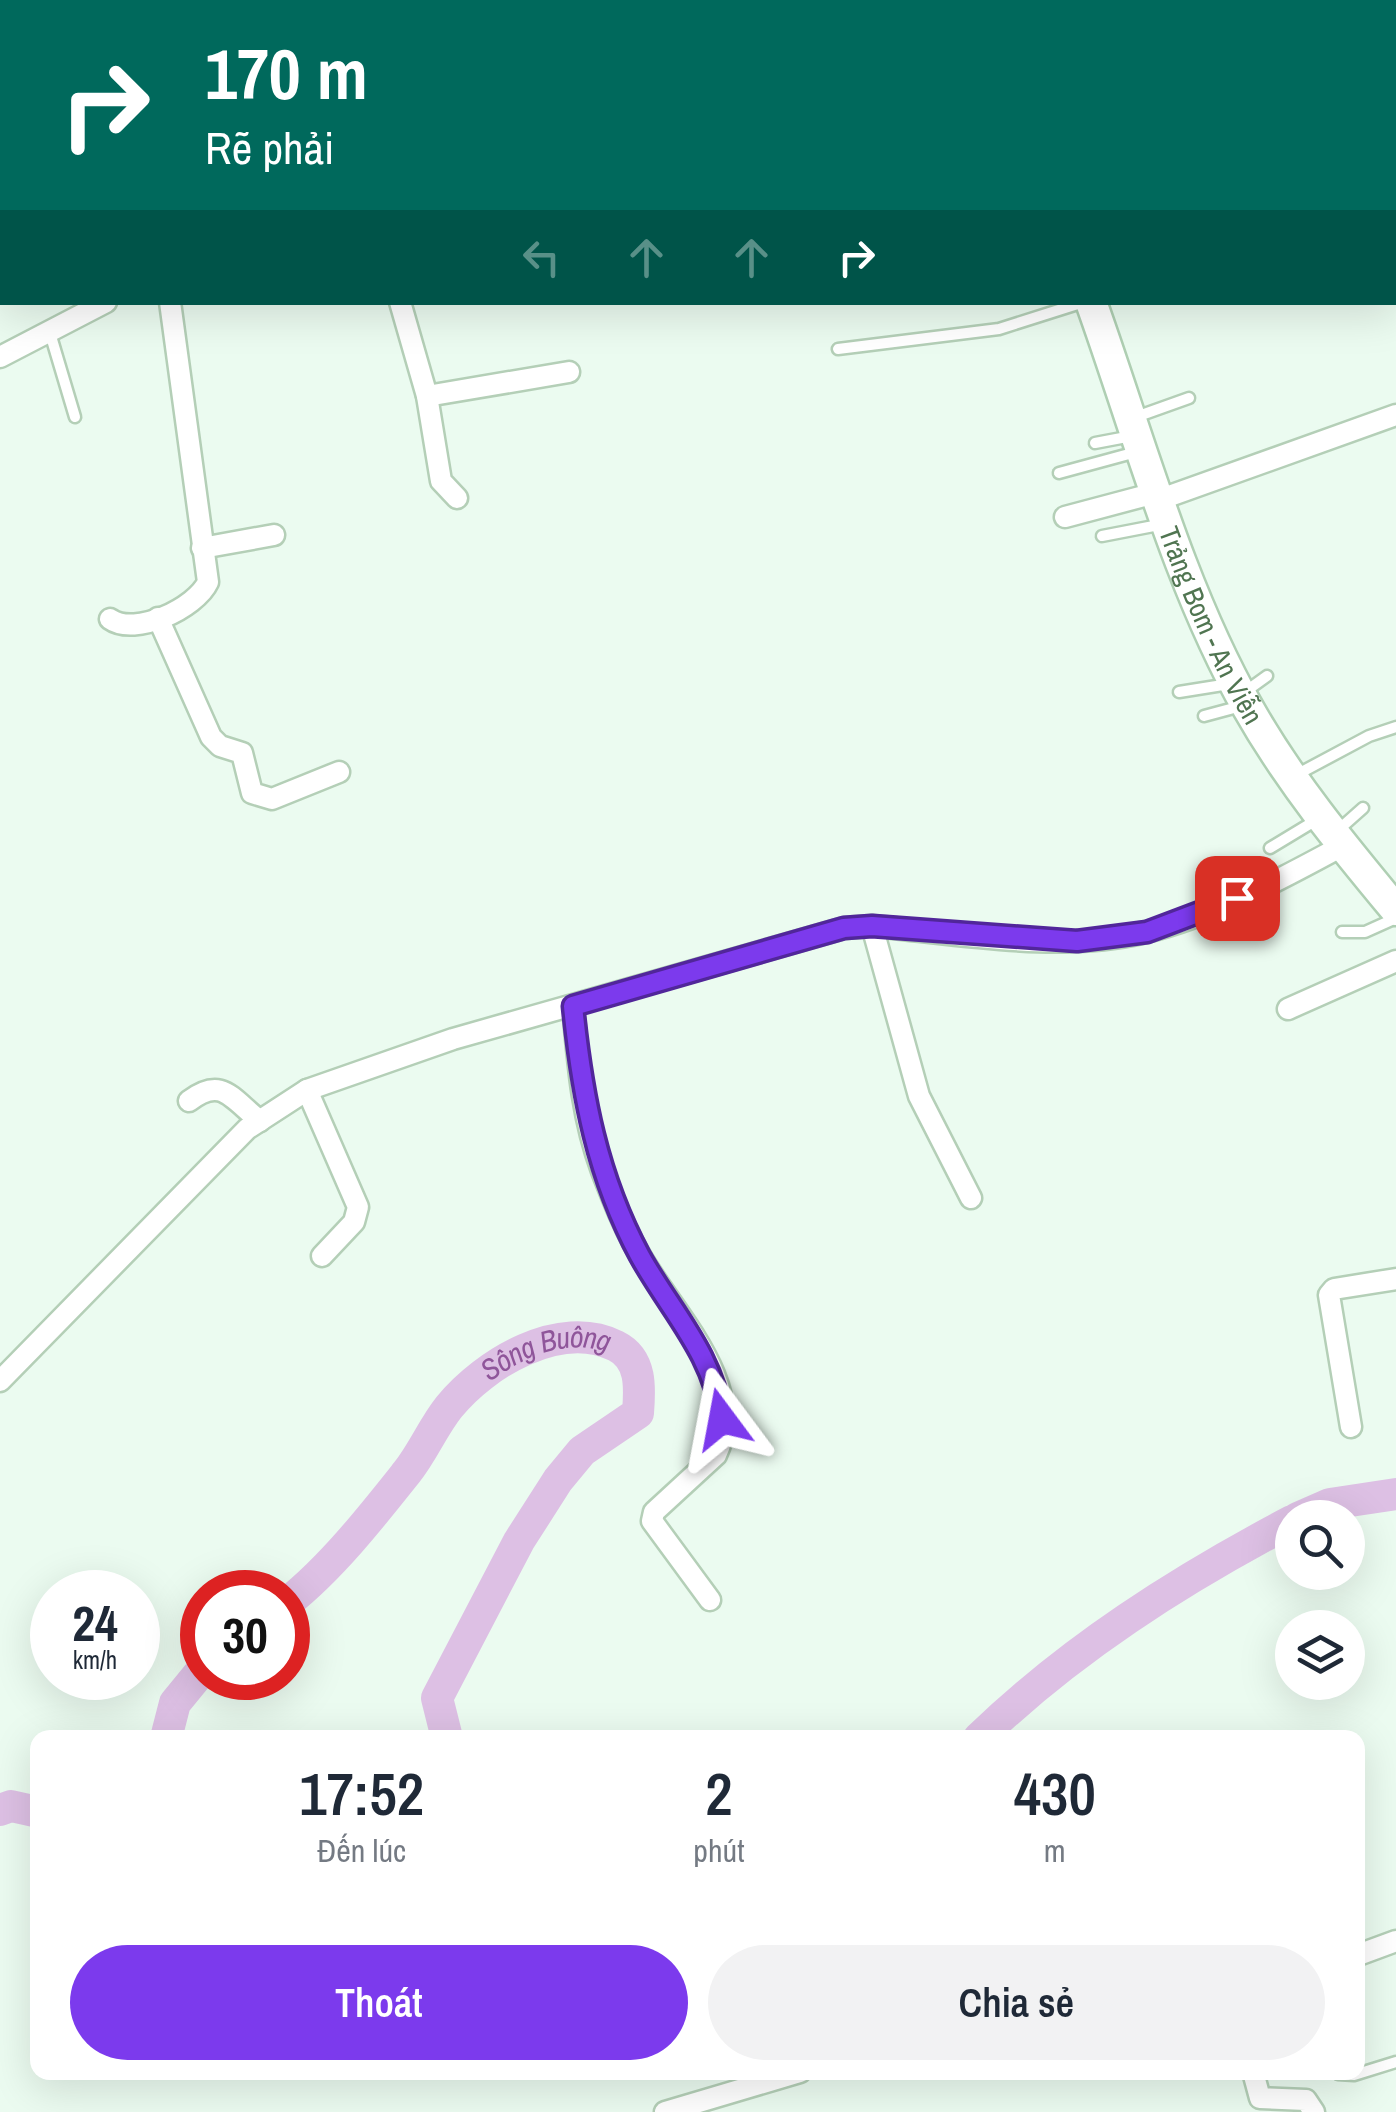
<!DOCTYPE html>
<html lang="vi">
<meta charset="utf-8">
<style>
:root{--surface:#fff;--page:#f2f2f3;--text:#1f2937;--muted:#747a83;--accent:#7c3aed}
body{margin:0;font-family:"Archivo Narrow",sans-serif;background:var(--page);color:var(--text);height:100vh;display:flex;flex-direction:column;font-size:38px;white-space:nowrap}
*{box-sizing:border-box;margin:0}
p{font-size:32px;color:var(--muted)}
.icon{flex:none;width:55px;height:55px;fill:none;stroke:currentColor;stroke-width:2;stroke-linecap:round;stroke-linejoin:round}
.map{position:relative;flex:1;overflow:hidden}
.sheet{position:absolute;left:30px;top:1730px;width:1335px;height:350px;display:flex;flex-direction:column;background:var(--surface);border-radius:20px;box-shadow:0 10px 40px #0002}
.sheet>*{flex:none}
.hud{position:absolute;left:0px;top:0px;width:1398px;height:305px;box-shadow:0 10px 40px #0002;background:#00695c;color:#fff;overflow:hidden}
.controls{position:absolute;left:1275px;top:1500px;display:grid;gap:20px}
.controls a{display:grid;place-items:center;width:90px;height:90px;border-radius:50%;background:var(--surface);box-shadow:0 10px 40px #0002;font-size:50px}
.speed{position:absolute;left:30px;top:1570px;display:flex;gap:20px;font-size:50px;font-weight:700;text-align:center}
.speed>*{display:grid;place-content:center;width:130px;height:130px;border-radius:50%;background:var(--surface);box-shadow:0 10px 40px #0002;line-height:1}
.speed small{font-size:25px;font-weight:400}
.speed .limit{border:15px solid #d22;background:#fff;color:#111}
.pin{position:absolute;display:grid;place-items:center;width:85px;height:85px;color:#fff;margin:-42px;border-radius:20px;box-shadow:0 5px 15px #0006}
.me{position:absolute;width:110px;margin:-55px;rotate:347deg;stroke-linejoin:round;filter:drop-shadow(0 0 8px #0008)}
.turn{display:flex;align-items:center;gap:35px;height:210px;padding:0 40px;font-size:45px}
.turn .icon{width:130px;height:130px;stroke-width:2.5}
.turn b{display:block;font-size:70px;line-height:85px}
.lanes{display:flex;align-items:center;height:95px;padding:0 40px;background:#0003;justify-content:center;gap:50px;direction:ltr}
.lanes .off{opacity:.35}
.eta{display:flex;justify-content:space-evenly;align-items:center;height:170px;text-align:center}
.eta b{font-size:60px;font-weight:600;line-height:70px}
.button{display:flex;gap:20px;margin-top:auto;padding:20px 40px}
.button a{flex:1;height:115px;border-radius:60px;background:var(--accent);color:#fff;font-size:40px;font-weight:600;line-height:115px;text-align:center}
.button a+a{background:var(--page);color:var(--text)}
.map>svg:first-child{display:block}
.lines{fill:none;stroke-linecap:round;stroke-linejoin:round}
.river{stroke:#ddc0e4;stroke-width:32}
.service-casing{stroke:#b4cfb7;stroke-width:15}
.minor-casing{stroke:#b4cfb7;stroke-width:25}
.secondary-casing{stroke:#afcfb3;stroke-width:35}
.service{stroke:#fff;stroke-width:10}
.minor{stroke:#fff;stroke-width:20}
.secondary{stroke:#fff;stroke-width:30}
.route-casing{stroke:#51269a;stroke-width:25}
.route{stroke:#7c3aed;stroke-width:18}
.labels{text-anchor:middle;stroke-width:8;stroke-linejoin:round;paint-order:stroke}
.street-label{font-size:28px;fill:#507551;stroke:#f1fef5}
.water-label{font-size:30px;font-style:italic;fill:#8f559a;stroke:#f1fef5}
</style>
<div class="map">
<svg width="1396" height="2112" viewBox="0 0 1396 2112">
<rect width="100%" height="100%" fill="#ebfbf0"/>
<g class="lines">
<!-- river -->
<g class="river">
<polyline points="1298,1518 1330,1504 1396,1494"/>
<path id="s1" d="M288,1602C332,1567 372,1516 407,1472C423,1452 433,1427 449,1407C485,1363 560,1318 616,1346C642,1359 640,1388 638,1413L582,1451L558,1480L519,1541L437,1698L447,1738"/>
<polyline points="166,1738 175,1703 202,1670"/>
<path d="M979,1738C1071,1649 1180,1580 1292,1521"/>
<polyline points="0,1810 11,1806 38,1812"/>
</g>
<!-- service casing -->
<g class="service-casing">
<g id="service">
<polyline points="624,0 625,2"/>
<polyline points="404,2 404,1"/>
<polyline points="1093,2 1093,0"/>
<polyline points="50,333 75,417"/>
<polyline points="838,349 999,329 1084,302"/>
<polyline points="1133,418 1189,398"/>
<polyline points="1095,443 1132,436"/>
<polyline points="1059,473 1140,451"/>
<polyline points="1102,536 1164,524"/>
<polyline points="1179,692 1229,684"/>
<polyline points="1242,694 1267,676"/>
<polyline points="1204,716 1245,705"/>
<polyline points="1296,775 1369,736 1396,727"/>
<polyline points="1336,832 1363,808"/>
<polyline points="1270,848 1318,819"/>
<polyline points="1342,932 1365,932 1396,918"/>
<polyline points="1338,2074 1354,2075 1396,2062"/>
</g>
</g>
<!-- minor casing -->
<g class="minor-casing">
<g id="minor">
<polyline points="795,2 800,0"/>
<polyline points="400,302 427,396 441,481 457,498"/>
<polyline points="0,357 106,302"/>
<polyline points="427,396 569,372"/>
<polyline points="1161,499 1396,415"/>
<polyline points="1065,517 1159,492"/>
<polyline points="202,548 274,535"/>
<polyline points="158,618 211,737 220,746 242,753 252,793 272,799 339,772"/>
<path d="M110,619C135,637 196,608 208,582L170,302"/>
<polyline points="872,926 919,1096 971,1198"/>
<path d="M573,1006C578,1062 582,1118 602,1171C614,1202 627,1235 644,1262C676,1315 748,1388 716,1455L654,1512L652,1521L710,1600"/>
<polyline points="1288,1009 1396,961"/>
<polyline points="307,1090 358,1207 354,1222 322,1256"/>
<path d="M189,1101C222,1076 231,1098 260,1121"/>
<path d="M0,1381L247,1129L307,1090L453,1039L844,928L872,926C961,934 1058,953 1146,932C1215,915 1281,879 1342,846"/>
<polyline points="1351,1427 1329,1295 1334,1289 1396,1279"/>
<polyline points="1358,1955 1396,1941"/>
<polyline points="1253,2072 1260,2098 1306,2100 1314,2112"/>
<polyline points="665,2112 800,2072"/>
</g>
</g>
<!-- secondary casing -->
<g class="secondary-casing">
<g id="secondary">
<polyline points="984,0 985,2"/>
<path id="s2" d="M1091,302C1139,436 1178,585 1248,708C1290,782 1342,845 1396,910"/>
</g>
</g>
<!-- service -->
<use href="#service" class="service"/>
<!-- minor -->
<use href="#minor" class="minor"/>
<!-- secondary -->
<use href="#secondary" class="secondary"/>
</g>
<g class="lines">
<!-- route casing -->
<g class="route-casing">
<path id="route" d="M722,1419C713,1353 671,1312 640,1256C597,1176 582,1095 573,1006L844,928L872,926L1077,941L1147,932L1237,898"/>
</g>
<!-- route -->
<use href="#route" class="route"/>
</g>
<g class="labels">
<!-- street labels -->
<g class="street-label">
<text dy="10" stroke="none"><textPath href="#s2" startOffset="345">Trảng Bom - An Viễn</textPath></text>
</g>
<!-- water labels -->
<g class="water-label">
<text dy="10" stroke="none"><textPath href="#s1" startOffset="370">Sông Buông</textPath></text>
</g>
</g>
</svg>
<div class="controls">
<a><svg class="icon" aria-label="search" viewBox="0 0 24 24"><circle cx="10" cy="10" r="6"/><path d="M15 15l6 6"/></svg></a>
<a><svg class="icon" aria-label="layers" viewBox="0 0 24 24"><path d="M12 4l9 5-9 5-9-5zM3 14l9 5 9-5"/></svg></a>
</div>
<div class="speed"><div>24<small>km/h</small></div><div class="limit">30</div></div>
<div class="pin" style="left:1237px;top:898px;background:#d93025"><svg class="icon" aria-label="arrive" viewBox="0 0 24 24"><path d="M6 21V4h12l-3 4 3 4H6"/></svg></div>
<svg class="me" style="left:722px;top:1419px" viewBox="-20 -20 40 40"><path d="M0-17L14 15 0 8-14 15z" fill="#7c3aed" stroke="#fff" stroke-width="4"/></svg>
<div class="hud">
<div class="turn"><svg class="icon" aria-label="right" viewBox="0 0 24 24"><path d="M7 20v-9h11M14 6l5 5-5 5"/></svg><div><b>170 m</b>Rẽ phải</div></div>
<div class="lanes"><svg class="icon off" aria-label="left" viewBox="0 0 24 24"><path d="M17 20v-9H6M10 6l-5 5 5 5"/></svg><svg class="icon off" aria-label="ahead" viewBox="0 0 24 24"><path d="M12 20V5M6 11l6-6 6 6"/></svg><svg class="icon off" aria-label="ahead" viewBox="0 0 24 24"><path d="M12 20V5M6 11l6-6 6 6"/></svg><svg class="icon" aria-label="right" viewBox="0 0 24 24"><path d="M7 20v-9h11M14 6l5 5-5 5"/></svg></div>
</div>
<section class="sheet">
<div class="eta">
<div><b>17:52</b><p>Đến lúc</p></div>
<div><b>2</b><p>phút</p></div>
<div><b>430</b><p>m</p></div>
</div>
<div class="button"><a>Thoát</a><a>Chia sẻ</a></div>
</section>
</div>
